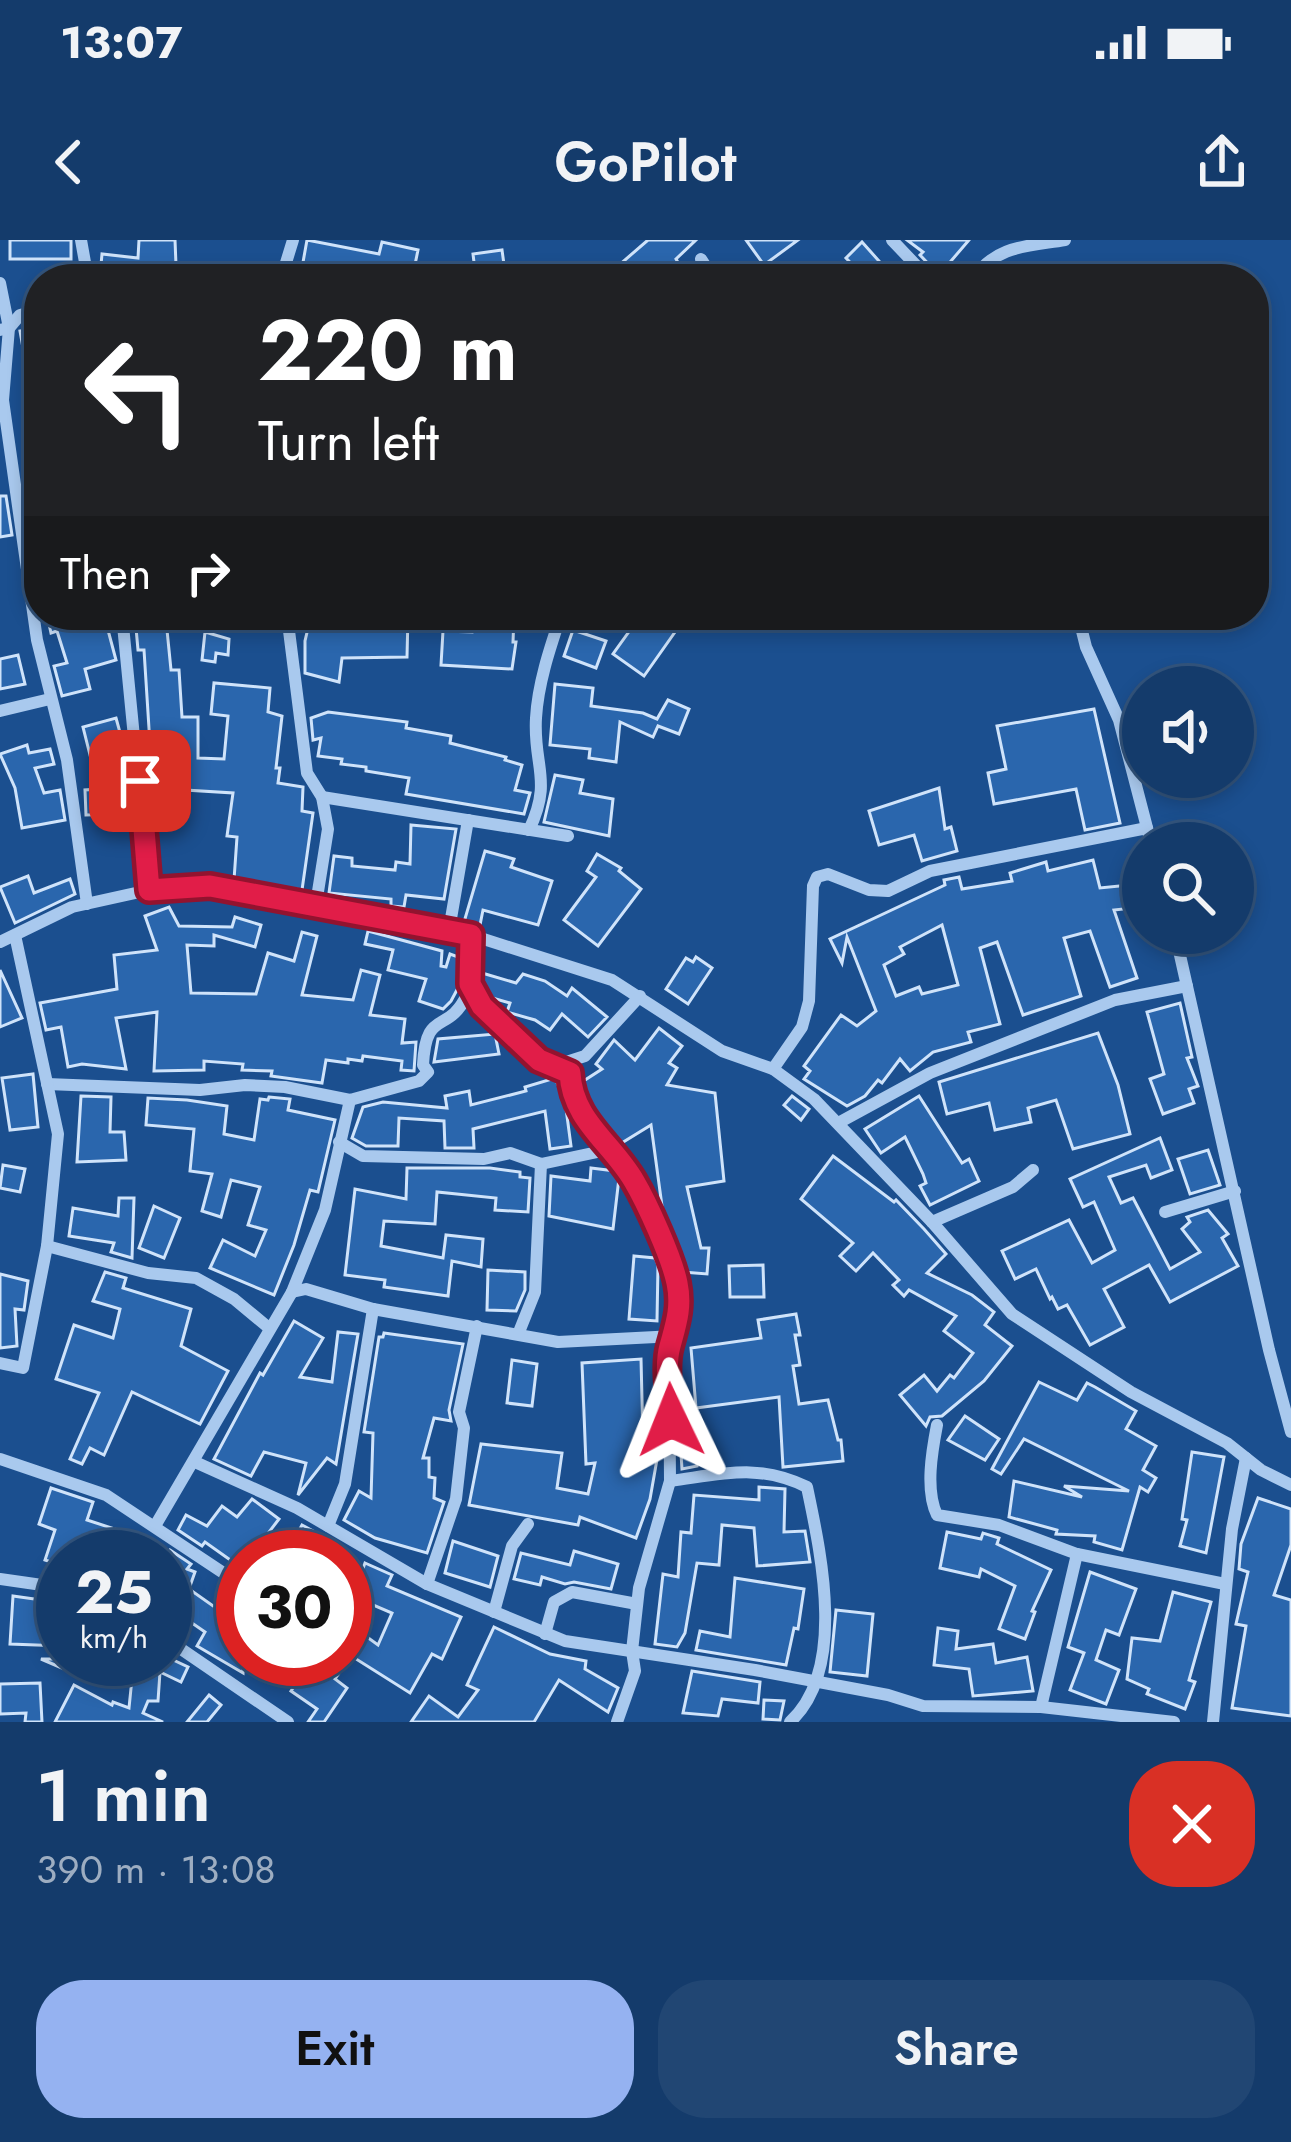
<!DOCTYPE html>
<meta charset="utf-8">
<style>
:root{--surface:#143b6b;--page:#214673;--text:#f1f3f6;--muted:#9dadc1;--line:#33557e;--accent:#95b2f1}
body{margin:0;font-family:Jost,sans-serif;background:var(--page);color:var(--text);height:100vh;display:flex;flex-direction:column;font-size:45px;white-space:nowrap}
*{box-sizing:border-box;margin:0}
p{font-size:39px;color:var(--muted)}
.icon{flex:none;width:66px;height:66px;fill:none;stroke:currentColor;stroke-width:2;stroke-linecap:round;stroke-linejoin:round}
.map{position:relative;height:1482px;overflow:hidden}
.drawer{display:flex;flex-direction:column;background:var(--surface);flex:1}
.drawer>*{flex:none}
.banner{position:absolute;left:24px;top:24px;width:1245px;height:366px;border-radius:48px;box-shadow:0 6px 18px #0003,0 0 0 3px var(--line);background:#202124;color:#fff;overflow:hidden}
.fabs{position:absolute;left:1122px;top:426px;display:grid;gap:24px}
.fabs a{display:grid;place-items:center;width:132px;height:132px;border-radius:50%;background:var(--surface);box-shadow:0 6px 18px #0003,0 0 0 3px var(--line);font-size:60px}
.speed{position:absolute;left:36px;top:1290px;display:flex;gap:24px;font-size:60px;font-weight:700;text-align:center}
.speed>*{display:grid;place-content:center;width:156px;height:156px;border-radius:50%;background:var(--surface);box-shadow:0 6px 18px #0003,0 0 0 3px var(--line);line-height:1}
.speed small{font-size:30px;font-weight:400}
.speed .limit{border:18px solid #d22;background:#fff;color:#111}
.pin{position:absolute;display:grid;place-items:center;width:102px;height:102px;color:#fff;margin:-51px;border-radius:24px;box-shadow:0 6px 18px #0006}
.me{position:absolute;width:132px;margin:-66px;rotate:358deg;stroke-linejoin:round;filter:drop-shadow(0 0 9px #0008)}
.turn{display:flex;align-items:center;gap:42px;height:252px;padding:0 36px;font-size:54px}
.turn .icon{width:156px;height:156px;stroke-width:2.5}
.turn b{display:block;font-size:84px;line-height:102px}
.then{display:flex;align-items:center;height:114px;padding:0 36px;background:#0003;gap:24px;font-size:45px}
.round{display:grid;place-items:center;flex:none;width:126px;height:126px;border-radius:48px;background:var(--page)}
.overview{display:flex;align-items:center;justify-content:space-between;height:204px;padding:0 36px}
h1{font-size:72px;font-weight:600;line-height:90px}
.primary-button{display:flex;gap:24px;margin-top:auto;padding:24px 36px}
.primary-button a{flex:1;height:138px;border-radius:48px;background:var(--accent);color:#111;font-size:48px;font-weight:600;line-height:138px;text-align:center}
.primary-button a+a{background:var(--page);color:var(--text)}
.status{display:flex;justify-content:space-between;align-items:center;height:84px;padding:0 60px;background:var(--surface);direction:ltr}
.status svg{height:33px;fill:currentColor}
header{display:flex;justify-content:space-between;align-items:center;height:156px;padding:0 36px;background:var(--surface);font-size:54px;font-weight:600}
.map>svg:first-child{display:block}
.building{fill:#2a66ad;stroke:#cfe3fa;stroke-width:3;fill-rule:evenodd}
.lines{fill:none;stroke-linecap:round;stroke-linejoin:round}
.street{stroke:#a9c9ee;stroke-width:12}
.route-casing{stroke:#92132f;stroke-width:30}
.route{stroke:#e11d48;stroke-width:21}
</style>
<div class="status"><b>13:07</b><svg viewBox="0 0 49 12"><path d="M0 12V9h3v3zM5 12V6h3v6zM10 12V3h3v9zM15 12V0h3v12zM26 1h20v11H26zM47 4h2v5h-2z"/></svg></div>
<header><svg class="icon" aria-label="back" viewBox="0 0 24 24"><path d="M15 5l-7 7 7 7"/></svg>GoPilot<svg class="icon" aria-label="share" viewBox="0 0 24 24"><path d="M12 15V3M7 8l5-5 5 5M5 13v7h14v-7"/></svg></header>
<div class="map">
<svg width="1291" height="1482" viewBox="0 0 1291 1482">
<rect width="100%" height="100%" fill="#1b4f8f"/>
<!-- building -->
<g class="building">
<rect x="10" y="0" width="61" height="19"/>
<polygon points="139,0 175,0 176,25 228,28 227,39 100,35 102,14 138,18"/>
<polygon points="307,0 379,14 382,2 418,10 412,39 379,34 378,39 300,39"/>
<polygon points="648,0 696,0 676,19 688,39 648,39 640,30 633,38 618,26"/>
<polygon points="746,0 798,0 764,25"/>
<polygon points="907,0 969,0 939,35 920,15 923,12"/>
<polygon points="862,2 895,39 866,39 846,18"/>
<polygon points="502,10 506,39 476,39 473,14"/>
<polygon points="39,88 39,123 26,125 20,91"/>
<polygon points="39,164 39,211 30,212 24,165"/>
<polygon points="39,251 39,293 32,293 27,253"/>
<polygon points="0,256 6,256 12,295 0,297"/>
<polygon points="47,375 104,375 116,420 85,429 90,449 62,456 54,426 67,423 57,391 51,393"/>
<polygon points="172,375 173,390 167,390 171,430 179,430 182,477 198,477 198,518 224,519 228,476 211,474 214,443 270,448 268,472 282,476 276,528 280,528 278,543 303,547 302,571 313,573 302,650 234,640 237,597 227,596 233,553 153,548 154,504 150,504 144,410 138,410 135,377"/>
<polygon points="378,375 408,375 407,417 342,418 339,442 305,433 305,401 309,384 360,388 360,381 378,382"/>
<polygon points="473,375 514,376 513,402 516,402 512,429 441,425 443,391 472,392"/>
<polygon points="641,375 687,375 644,436 613,414"/>
<polygon points="573,390 606,401 596,428 564,416"/>
<polygon points="205,392 229,399 228,415 216,413 215,422 202,420"/>
<polygon points="18,415 25,444 0,449 0,419"/>
<polygon points="555,444 593,448 591,466 643,473 657,479 668,460 689,469 679,494 658,486 653,497 620,482 616,522 589,518 590,509 550,505"/>
<polygon points="1094,469 1120,583 1085,590 1076,549 994,564 988,533 1006,529 997,486"/>
<polygon points="328,472 407,482 406,488 451,496 450,503 506,517 505,520 522,525 515,550 530,553 524,574 406,554 409,538 366,531 366,527 341,524 342,519 318,516 321,498 313,500 311,478"/>
<polygon points="116,478 124,507 90,515 83,487"/>
<polygon points="27,505 29,513 50,509 54,524 35,528 44,553 60,550 65,580 22,588 15,548 0,514"/>
<polygon points="555,535 583,540 580,553 613,559 609,596 544,582"/>
<polygon points="127,547 128,574 86,575 85,550"/>
<polygon points="939,548 945,589 951,587 957,611 922,621 914,595 879,605 869,571"/>
<polygon points="411,585 456,589 444,659 406,655 404,667 391,666 391,659 329,653 334,616 352,618 352,626 395,630 396,622 410,624"/>
<polygon points="485,611 514,619 511,627 552,641 538,685 483,670 480,685 464,682"/>
<polygon points="597,614 621,628 619,631 641,649 598,706 564,680 596,637 587,631"/>
<path d="M1093,620L1100,648L1140,644L1142,667L1114,670L1137,738L1110,747L1090,691L1064,698L1081,756L1023,775L997,702L980,708L1000,784L968,792L971,802L933,812L910,831L900,819L882,843L878,840L865,856L847,866L804,839L810,831L804,826L841,775L857,786L876,771L847,697L842,723L830,699L945,645L944,640L959,637L962,649L1012,641L1010,633L1046,622L1048,631ZM942,685L958,745L922,754L919,747L896,756L884,725L904,714L900,707Z"/>
<polygon points="28,636 34,653 70,639 75,654 15,683 0,647"/>
<polygon points="169,667 179,686 232,687 235,677 261,685 255,707 214,695 214,706 187,705 191,753 256,754 268,713 294,721 302,692 317,696 302,755 353,760 361,730 380,735 370,775 405,779 402,803 416,802 414,831 401,830 402,821 363,816 362,821 348,819 348,823 326,820 322,843 271,836 272,831 242,830 243,824 204,821 204,830 154,831 157,772 116,778 126,829 82,824 68,827 61,787 46,790 40,763 117,749 114,715 157,710 145,676"/>
<polygon points="368,691 442,711 441,726 446,727 450,714 461,718 459,746 451,761 443,769 419,761 426,739 388,730 393,710 365,704"/>
<polygon points="696,717 712,728 688,764 666,749 686,718 693,722"/>
<polygon points="0,730 22,778 0,787"/>
<polygon points="482,733 516,743 523,734 545,741 567,756 572,748 607,777 588,797 562,774 550,790 535,780 507,772 510,763 489,757 481,742"/>
<polygon points="1180,763 1192,817 1187,818 1198,846 1189,849 1194,863 1163,874 1150,839 1164,834 1147,772"/>
<polygon points="659,788 682,806 669,823 677,828 667,845 715,853 724,941 687,947 701,1008 709,1008 707,1034 683,1032 665,988 651,885 620,904 595,873 583,847 582,842 602,829 596,824 614,800 635,820"/>
<polygon points="1098,793 1118,845 1130,894 1073,909 1056,860 1028,868 1031,882 995,890 989,863 947,874 939,842"/>
<polygon points="495,794 499,814 434,822 438,799"/>
<polygon points="33,834 38,887 10,890 2,838"/>
<polygon points="555,838 565,861 571,906 550,909 545,871 473,889 474,908 445,908 444,881 399,878 398,906 366,906 352,898 363,867 383,862 447,868 445,856 469,851 471,865 526,851 525,847"/>
<polygon points="81,856 111,857 110,892 124,892 126,920 77,922"/>
<polygon points="792,856 809,869 801,880 784,865"/>
<polygon points="919,856 962,923 969,919 979,941 930,965 920,946 926,943 923,934 905,897 881,913 865,889"/>
<polygon points="269,857 290,859 288,870 335,880 318,952 310,950 294,1005 274,1055 210,1028 223,1000 255,1016 266,990 248,985 260,947 231,940 221,977 202,971 212,934 190,931 194,889 146,885 148,858 187,860 227,866 224,894 254,900 260,859 268,860"/>
<polygon points="1160,898 1172,930 1151,938 1146,925 1109,937 1121,963 1133,958 1170,1029 1200,1012 1182,989 1190,982 1187,977 1208,970 1228,994 1222,998 1238,1026 1170,1062 1149,1025 1104,1049 1124,1087 1090,1105 1067,1065 1058,1069 1052,1057 1050,1059 1036,1029 1015,1039 1002,1011 1069,980 1092,1023 1115,1010 1094,962 1083,967 1070,939"/>
<polygon points="1208,910 1220,945 1190,954 1178,919"/>
<polygon points="833,916 894,962 896,960 924,989 946,1014 927,1033 972,1055 994,1072 985,1085 1012,1106 984,1141 942,1176 930,1177 926,1186 900,1155 924,1135 937,1151 950,1135 954,1138 973,1113 944,1091 956,1076 909,1050 904,1056 893,1045 899,1040 873,1013 856,1031 840,1016 853,1003 801,959"/>
<polygon points="3,925 25,929 20,952 0,948"/>
<polygon points="407,928 490,928 520,932 520,937 530,938 528,972 495,970 496,958 437,952 435,984 384,981 381,1006 443,1018 446,995 483,999 481,1027 452,1021 448,1056 384,1047 385,1040 345,1035 355,949 406,959"/>
<polygon points="591,928 615,931 619,938 613,989 549,976 551,936 590,941"/>
<polygon points="119,958 134,958 132,1018 111,1012 114,1003 69,996 73,968 118,976"/>
<polygon points="154,966 180,978 164,1018 139,1008"/>
<polygon points="634,1016 655,1018 658,1025 657,1081 629,1079"/>
<polygon points="763,1025 764,1057 730,1057 729,1026"/>
<polygon points="488,1030 525,1032 525,1050 516,1071 487,1070"/>
<polygon points="105,1032 126,1038 123,1048 191,1069 181,1106 228,1131 200,1184 132,1152 104,1215 90,1208 82,1224 70,1219 99,1153 56,1139 74,1085 113,1098 120,1069 93,1061"/>
<polygon points="0,1034 28,1041 24,1070 15,1069 17,1106 0,1108"/>
<polygon points="796,1074 800,1095 795,1095 800,1125 793,1126 799,1164 828,1160 838,1200 841,1200 843,1221 783,1227 779,1157 696,1168 691,1108 761,1098 758,1080"/>
<polygon points="294,1081 323,1098 300,1137 332,1142 338,1092 358,1094 336,1224 327,1218 298,1255 306,1223 264,1212 251,1236 214,1219 260,1133 263,1135"/>
<polygon points="384,1093 463,1104 449,1170 451,1181 434,1178 423,1218 429,1218 429,1237 435,1238 434,1258 444,1262 427,1313 375,1298 344,1280 359,1251 371,1258 373,1193 364,1192 379,1097 383,1097"/>
<polygon points="641,1119 643,1199 654,1199 659,1208 650,1259 636,1298 580,1277 578,1285 469,1265 481,1204 562,1213 557,1248 588,1254 595,1223 586,1224 582,1123"/>
<polygon points="512,1120 537,1124 532,1166 507,1163"/>
<polygon points="1039,1142 1077,1160 1087,1143 1095,1147 1136,1171 1126,1189 1156,1206 1143,1230 1156,1238 1148,1252 1140,1247 1122,1310 1094,1302 1095,1296 1056,1294 1057,1290 1009,1277 1014,1241 1082,1257 1064,1246 1129,1251 1024,1199 1001,1234 992,1229"/>
<polygon points="965,1176 999,1199 985,1220 948,1200"/>
<polygon points="680,1199 696,1199 697,1226 682,1229"/>
<polygon points="1192,1212 1224,1217 1206,1313 1180,1306 1187,1280 1182,1279"/>
<polygon points="759,1247 785,1249 784,1292 805,1291 810,1322 757,1326 754,1288 722,1285 719,1325 697,1323 685,1393 677,1407 655,1404 663,1334 678,1337 681,1292 691,1293 694,1255 759,1260"/>
<polygon points="51,1248 93,1262 87,1280 130,1294 123,1317 63,1317 63,1326 45,1320 55,1290 39,1284"/>
<polygon points="1258,1258 1291,1269 1291,1305 1274,1355 1291,1360 1291,1476 1232,1468 1246,1386 1236,1384 1248,1332 1239,1329 1241,1304"/>
<polygon points="252,1259 279,1279 256,1309 268,1317 243,1317 243,1329 205,1302 202,1306 178,1290 186,1275 207,1286 222,1266 237,1277"/>
<polygon points="302,1285 313,1291 305,1317 285,1317"/>
<polygon points="947,1292 981,1299 983,1293 999,1298 997,1304 1051,1330 1032,1371 1035,1372 1025,1399 999,1389 1015,1346 981,1329 979,1337 940,1328"/>
<polygon points="453,1301 498,1316 490,1347 445,1333"/>
<polygon points="170,1310 191,1324 187,1329 195,1332 189,1349 243,1387 243,1433 197,1406 205,1392 179,1374 169,1389 165,1388 165,1318"/>
<polygon points="574,1311 618,1324 611,1349 574,1342 565,1344 542,1337 540,1345 514,1339 521,1313 570,1325"/>
<polygon points="365,1323 392,1335 387,1346 461,1377 442,1419 432,1414 410,1453 345,1412 345,1381 378,1405 392,1373 345,1353 345,1325 362,1331"/>
<polygon points="1090,1332 1136,1349 1119,1395 1106,1390 1096,1420 1119,1430 1106,1464 1070,1450 1084,1413 1068,1407"/>
<polygon points="735,1338 804,1349 798,1389 794,1388 786,1425 696,1410 700,1391 730,1397"/>
<polygon points="1173,1352 1211,1362 1189,1440 1195,1442 1185,1469 1147,1454 1149,1449 1127,1439 1132,1398 1160,1401"/>
<polygon points="13,1356 63,1363 63,1406 10,1404"/>
<polygon points="836,1370 873,1374 867,1436 830,1432"/>
<polygon points="494,1387 550,1414 586,1421 585,1429 618,1448 608,1472 559,1440 534,1482 411,1482 429,1456 458,1477 478,1450 467,1445"/>
<polygon points="938,1388 958,1391 956,1409 993,1404 996,1423 1027,1417 1033,1451 973,1456 969,1429 934,1425"/>
<polygon points="41,1419 85,1419 78,1435"/>
<polygon points="134,1419 171,1419 188,1427 181,1442 160,1432 158,1461 148,1461 143,1473 163,1482 55,1482 74,1445 112,1465 113,1462 129,1468"/>
<polygon points="313,1419 331,1419 342,1429 335,1439 347,1448 324,1482 308,1482 317,1469 291,1451"/>
<polygon points="692,1431 760,1442 758,1463 722,1459 718,1476 683,1473"/>
<polygon points="40,1443 42,1482 25,1482 26,1473 0,1474 0,1444"/>
<polygon points="209,1455 221,1465 207,1482 187,1482"/>
<polygon points="764,1460 784,1461 780,1480 763,1479"/>
</g>
<g class="lines">
<!-- street -->
<g class="street">
<polyline points="81,0 88,39"/>
<polyline points="892,0 929,39"/>
<polyline points="701,19 714,39"/>
<polyline points="281,39 293,0"/>
<path d="M974,39C994,5 1030,6 1065,0"/>
<polyline points="0,43 9,88 3,160 37,400 67,520 87,664"/>
<polyline points="0,90 9,88 20,75 39,70"/>
<polyline points="122,375 149,650"/>
<polyline points="287,375 307,533 322,557 328,589 316,664"/>
<polyline points="1078,375 1086,407 1119,480 1151,603"/>
<polyline points="0,471 50,459"/>
<polyline points="322,557 568,596"/>
<path d="M529,590C553,540 533,526 536,478C538,443 550,408 561,375"/>
<polyline points="449,690 468,580"/>
<polyline points="1175,693 1269,1110 1291,1192"/>
<polyline points="0,702 72,667 149,650 210,646 471,695 612,740 722,811 773,829 814,859 932,982 1012,1074 1131,1152 1227,1203 1261,1230 1291,1245"/>
<path d="M470,744L482,766L539,820L570,833C573,881 612,904 635,942C644,958 648,977 656,994C674,1031 688,1068 669,1108L670,1241L639,1348L632,1411L635,1431L617,1482"/>
<polyline points="557,825 585,816 640,756"/>
<polyline points="773,829 802,787 809,761 813,646 817,637 828,634 869,650 888,651 930,631 1147,588"/>
<path d="M47,844L200,850L245,845L285,847L350,860L419,841L428,832L423,825C426,767 447,796 467,755C474,738 471,713 471,695"/>
<polyline points="840,882 930,833 1115,760 1187,746"/>
<polyline points="339,902 363,916 484,919 510,913 541,924 607,910"/>
<polyline points="1165,972 1235,951"/>
<polyline points="932,982 1013,947 1033,930"/>
<polyline points="47,1006 148,1033 196,1038 234,1059 269,1088"/>
<polyline points="292,1052 306,1049 373,1069 558,1102 675,1096"/>
<polyline points="519,1092 535,1052 541,924"/>
<polyline points="0,1123 23,1128 47,1006 58,894 15,695"/>
<path d="M937,1185C932,1211 925,1250 937,1275L999,1285L1077,1314L1225,1344"/>
<polyline points="0,1219 106,1255 225,1334"/>
<polyline points="195,1222 297,1268 427,1344 565,1401 755,1430 888,1455 923,1466 1041,1467 1174,1482"/>
<path d="M670,1241C723,1234 758,1223 807,1247C821,1314 847,1430 790,1482"/>
<polyline points="155,1286 292,1052 325,970 350,860"/>
<polyline points="328,1286 345,1244 373,1069"/>
<polyline points="0,1339 63,1348"/>
<polyline points="427,1344 456,1259 464,1188 459,1172 477,1086"/>
<polyline points="494,1372 512,1306 528,1284"/>
<polyline points="545,1394 554,1362 572,1352 637,1364"/>
<polyline points="165,1398 288,1482"/>
<polyline points="1041,1467 1077,1314"/>
<polyline points="1213,1482 1232,1289 1246,1218"/>
</g>
</g>
<g class="lines">
<!-- route casing -->
<g class="route-casing">
<path id="route" d="M140,541L149,650L210,646L471,695L470,744L482,766L539,820L570,833C572,880 612,903 634,941C647,963 672,1018 677,1043C682,1067 676,1084 670,1106C664,1127 670,1158 671,1180"/>
</g>
<!-- route -->
<use href="#route" class="route"/>
</g>
</svg>
<div class="fabs">
<a><svg class="icon" aria-label="sound" viewBox="0 0 24 24"><path d="M4 9h4l5-4v14l-5-4H4zM17 9q2 3 0 6"/></svg></a>
<a><svg class="icon" aria-label="search" viewBox="0 0 24 24"><circle cx="10" cy="10" r="6"/><path d="M15 15l6 6"/></svg></a>
</div>
<div class="speed"><div>25<small>km/h</small></div><div class="limit">30</div></div>
<div class="pin" style="left:140px;top:541px;background:#d93025"><svg class="icon" aria-label="arrive" viewBox="0 0 24 24"><path d="M6 21V4h12l-3 4 3 4H6"/></svg></div>
<svg class="me" style="left:671px;top:1180px" viewBox="-20 -20 40 40"><path d="M0-17L14 15 0 8-14 15z" fill="#e11d48" stroke="#fff" stroke-width="4"/></svg>
<div class="banner">
<div class="turn"><svg class="icon" aria-label="left" viewBox="0 0 24 24"><path d="M17 20v-9H6M10 6l-5 5 5 5"/></svg><div><b>220 m</b>Turn left</div></div>
<div class="then">Then<svg class="icon" aria-label="right" viewBox="0 0 24 24"><path d="M7 20v-9h11M14 6l5 5-5 5"/></svg></div>
</div>
</div>
<section class="drawer">
<div class="overview"><div><h1>1 min</h1><p>390 m · 13:08</p></div><a class="round" style="background:#d93025;color:#fff"><svg class="icon" aria-label="close" viewBox="0 0 24 24"><path d="M6 6l12 12M18 6L6 18"/></svg></a></div>
<div class="primary-button"><a>Exit</a><a>Share</a></div>
</section>
